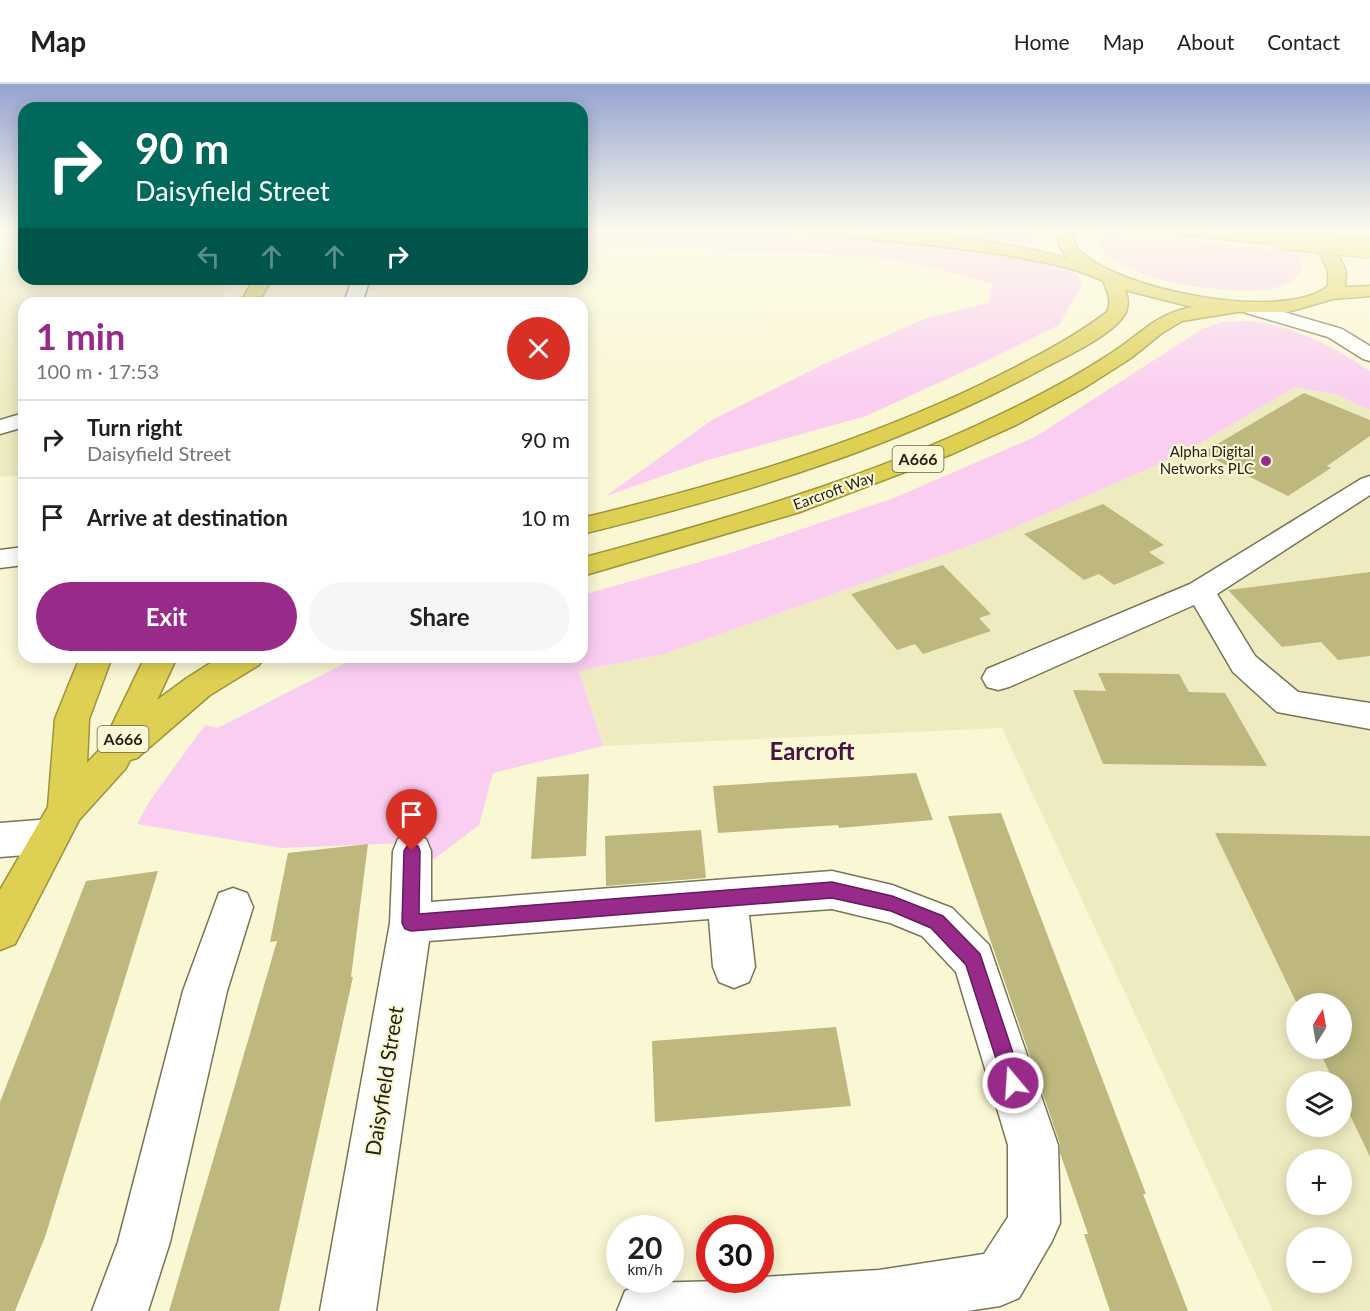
<!DOCTYPE html>
<meta charset="utf-8">
<style>
:root{--surface:#fff;--page:#f6f6f6;--text:#202124;--muted:#757577;--line:#e0e0e0;--accent:#982a8a}
body{margin:0;font-family:Lato,sans-serif;background:var(--page);color:var(--text);height:100vh;display:flex;flex-direction:column;font-size:22px;white-space:nowrap}
*{box-sizing:border-box;margin:0}
p{font-size:20px;color:var(--muted)}
.icon{flex:none;width:33px;height:33px;fill:none;stroke:currentColor;stroke-width:2;stroke-linecap:round;stroke-linejoin:round}
.map{position:relative;flex:1;overflow:hidden}
.side{position:absolute;left:18px;top:213px;width:570px;height:366px;display:flex;flex-direction:column;background:var(--surface);border-radius:18px;box-shadow:0 3px 15px #0003}
.side>*{flex:none}
.guide{position:absolute;left:18px;top:18px;width:570px;height:183px;border-radius:18px;box-shadow:0 3px 15px #0003;background:#00695c;color:#fff;overflow:hidden}
.needle{width:39px;rotate:11deg}
.buttons{position:absolute;left:1286px;top:909px;display:grid;gap:12px}
.buttons a{display:grid;place-items:center;width:66px;height:66px;border-radius:50%;background:var(--surface);box-shadow:0 3px 15px #0003;font-size:30px}
.speed{position:absolute;left:606px;top:1131px;display:flex;gap:12px;font-size:30px;font-weight:700;text-align:center}
.speed>*{display:grid;place-content:center;width:78px;height:78px;border-radius:50%;background:var(--surface);box-shadow:0 3px 15px #0003;line-height:1}
.speed small{font-size:15px;font-weight:400}
.speed .limit{border:9px solid #d22;background:#fff;color:#111}
.pin{position:absolute;display:grid;place-items:center;width:51px;height:51px;color:#fff;margin:-62px -26px;border-radius:50% 50% 50% 0;rotate:-45deg;box-shadow:0 0 6px #0007}
.pin .icon{rotate:45deg}
.me{position:absolute;width:66px;margin:-33px;rotate:342deg;stroke-linejoin:round;filter:drop-shadow(0 0 4px #0008)}
.turn{display:flex;align-items:center;gap:21px;height:126px;padding:0 18px;font-size:27px}
.turn .icon{width:78px;height:78px;stroke-width:2.5}
.turn b{display:block;font-size:42px;line-height:51px}
.lanes{display:flex;align-items:center;height:57px;padding:0 18px;background:#0003;justify-content:center;gap:30px;direction:ltr}
.lanes .off{opacity:.35}
.round{display:grid;place-items:center;flex:none;width:63px;height:63px;border-radius:32px;background:var(--page)}
.headline{display:flex;align-items:center;justify-content:space-between;height:102px;padding:0 18px}
h1{font-size:36px;font-weight:700;line-height:45px;color:var(--accent)}
.primary-button{display:flex;gap:12px;margin-top:auto;padding:12px 18px}
.primary-button a{flex:1;height:69px;border-radius:36px;background:var(--accent);color:#fff;font-size:24px;font-weight:700;line-height:69px;text-align:center}
.primary-button a+a{background:var(--page);color:var(--text)}
ul{padding:0;list-style:none}
li{display:flex;align-items:center;gap:18px;height:78px;padding:0 18px;border-top:2px solid var(--line)}
li div{flex:1}
li b{display:block;font-size:22px}
li em{font-style:normal}
header{display:flex;align-items:center;gap:36px;box-sizing:border-box;height:84px;padding:0 30px;background:var(--surface);border-bottom:2px solid var(--line)}
header strong{font-size:28px}
nav{display:flex;gap:33px;margin-inline-start:auto;font-size:21px}
.map>svg:first-child{display:block}
.built{fill:#efebc1;fill-rule:evenodd}
.green{fill:#facef1}
.building{fill:#beb87e}
.lines{fill:none;stroke-linecap:round;stroke-linejoin:round}
.minor-casing{stroke:#787456;stroke-width:3}
.highway-casing{stroke:#9d933d;stroke-width:3}
.minor{fill:#fff;fill-rule:evenodd}
.highway{fill:#ded053;fill-rule:evenodd}
.highway-bridge-casing{stroke:#9d933d;stroke-width:20;stroke-linecap:butt}
.highway-bridge{stroke:#ded053;stroke-width:18}
.route{fill:#982a8a;stroke:#631b5a;stroke-width:1.5}
.poi-dot{fill:#982a8a;stroke:#faf7d4;stroke-width:2}
.labels{text-anchor:middle;stroke-width:4.5;stroke-linejoin:round;paint-order:stroke}
.far-poi-label{font-size:15px;fill:#232215;stroke:#faf7d4;text-anchor:end}
.far-street-label{font-size:15px;fill:#232215;stroke:#faf7d4}
.shield{fill:#faf7d4;stroke:#64624e;stroke-width:1.5}
.shield-label{font-size:16px;font-weight:bold;fill:#232215}
.near-street-label{font-size:21px;fill:#232215;stroke:#faf7d4}
.district-label{font-size:24px;font-weight:bold;fill:#481441;stroke:#faf7d4}
</style>
<header>
<strong>Map</strong>
<nav><a>Home</a><a>Map</a><a>About</a><a>Contact</a></nav>
</header>
<div class="map">
<svg width="1370" height="1227" viewBox="0 0 1370 1227">
<rect width="100%" height="100%" fill="#faf7d4"/>
<!-- built -->
<g class="built">
<polygon points="0,145 24,145 24,195 233,195 217,219 24,219 24,391 0,393"/>
<path d="M1295,303L1336,310L1370,326V1227H1273L1002,644L603,662L579,587L664,570L988,455L1180,371ZM1296,920H1341V964H1296ZM1296,998H1341V1042H1296ZM1296,1076H1341V1120H1296ZM1296,1154H1341V1198H1296Z"/>
</g>
<!-- green -->
<g class="green">
<polygon points="582,145 736,145 953,164 1018,173 1075,186 1082,201 1059,241 986,277 866,332 708,376 606,412 712,336 826,279 924,235 988,219 993,200 935,184 873,172 582,160"/>
<polygon points="869,145 1030,145 1035,160 1030,161"/>
<path d="M1096,147L1299,168L1302,187C1295,195 1290,199 1280,202C1244,215 1124,199 1102,164C1099,160 1098,152 1096,147Z"/>
<path d="M1249,237C1294,241 1334,263 1370,287V326L1336,310L1295,303L1180,371L988,455L664,570L579,587L603,662L493,689L479,741L434,775L405,759L281,764L137,740L149,718L205,641L218,644L357,573H582V511L728,470L894,414L1035,353L1202,245L1222,238Z"/>
</g>
<!-- building -->
<g class="building">
<polygon points="1304,309 1370,336 1370,352 1327,382 1331,384 1288,412 1202,369"/>
<polygon points="1103,420 1164,461 1149,468 1165,479 1114,501 1099,490 1084,496 1024,450"/>
<polygon points="943,481 991,530 979,534 991,547 923,570 915,560 897,566 851,510"/>
<polygon points="1370,488 1370,572 1338,576 1321,558 1282,563 1228,506"/>
<polygon points="1098,589 1179,590 1189,608 1225,609 1267,682 1103,680 1073,606 1106,607"/>
<polygon points="916,689 933,736 839,744 838,741 718,749 713,702"/>
<polygon points="589,690 586,772 531,775 537,693"/>
<polygon points="1001,729 1146,1110 1143,1110 1188,1227 1110,1227 1084,1150 1088,1150 1060,1069 1060,1060 948,732"/>
<polygon points="701,746 706,794 606,802 605,752"/>
<polygon points="1215,749 1370,752 1370,1073 1341,1012 1341,998 1334,998 1318,964 1341,964 1341,920 1297,920"/>
<polygon points="368,760 351,893 353,893 279,1227 169,1227 277,857 270,858 288,769"/>
<polygon points="158,787 45,1153 15,1227 0,1227 0,1018 86,797"/>
<polygon points="836,943 851,1022 655,1038 652,957"/>
</g>
<g class="lines">
<!-- minor casing -->
<g class="minor-casing">
<g id="minor">
<polygon points="352,195 370,195 362,219 344,219"/>
<polygon points="1253,219 1342,245 1370,262 1370,277 1363,275 1328,253 1246,229 1244,225 1246,221"/>
<polygon points="24,329 24,343 0,350 0,336"/>
<polygon points="1370,392 1370,411 1217,510 1255,572 1298,608 1370,619 1370,645 1277,628 1233,588 1194,521 1009,603 998,606 987,603 982,594 987,585 1190,500 1361,395"/>
<polygon points="24,463 24,481 0,484 0,466"/>
<polygon points="51,735 64,740 70,752 64,764 51,769 0,773 0,739"/>
<polygon points="412,750 426,755 431,767 431,818 832,787 892,801 952,824 989,861 1058,1061 1060,1139 1052,1157 1019,1214 1000,1222 967,1227 617,1227 625,1207 645,1199 760,1196 760,1193 879,1186 984,1170 1008,1133 1008,1061 956,888 922,852 890,839 832,825 749,831 755,883 749,898 734,904 719,898 713,883 709,835 429,857 376,1227 320,1227 390,839 393,767 398,755"/>
<polygon points="233,804 247,809 253,823 227,907 170,1158 148,1227 92,1227 118,1158 183,907 219,809"/>
</g>
</g>
<!-- highway casing -->
<g class="highway-casing">
<g id="highway">
<path d="M805,145C887,141 987,153 1067,174L1059,161L1056,145H1072C1074,152 1074,161 1079,166C1116,206 1285,239 1328,202V187L1309,145H1370V154L1333,150L1325,145L1346,187L1345,203L1370,202V212L1333,215L1288,228H1237L1182,237L1162,249L1131,274L1084,304L1018,340L952,370L800,428L582,492V474C724,436 866,395 999,331C1037,313 1075,293 1110,270C1142,250 1153,231 1192,223L1125,206C1128,213 1129,220 1126,228C1116,249 1069,271 1048,282C896,364 748,409 582,450V434C720,401 856,361 984,299C1026,278 1069,257 1107,228C1112,217 1108,208 1103,197C1073,182 1038,177 1005,171C942,161 877,156 813,150Z"/>
<polygon points="1168,145 1220,145 1280,151 1288,156 1280,161 1176,150"/>
<polygon points="254,195 272,195 258,219 240,219"/>
<polygon points="80,573 112,573 89,635 87,679 101,664 145,573 177,573 157,616 187,594 220,573 264,573 259,581 210,611 137,674 130,676 126,684 79,736 15,860 0,866 0,806 48,723 55,635"/>
</g>
</g>
<!-- minor -->
<use href="#minor" class="minor"/>
<!-- highway -->
<use href="#highway" class="highway"/>
<!-- highway-bridge casing -->
<g class="highway-bridge-casing">
<polyline id="highway-bridge" points="1280,156 1370,165"/>
</g>
<!-- highway-bridge -->
<use href="#highway-bridge" class="highway-bridge"/>
</g>
<!-- sky -->
<linearGradient id="sky" x2="0" y2="1"><stop stop-color="#95a3d1"/><stop offset="0.46" stop-color="#fdfbec"/><stop offset="1" stop-color="#fdfbec" stop-opacity="0"/></linearGradient>
<rect width="1370" height="317" fill="url(#sky)"/>
<!-- route -->
<polygon class="route" points="412,760 418,762 420,767 419,830 832,798 892,812 943,832 980,870 1023,999 1020,1006 1013,1009 1006,1006 966,881 931,844 891,827 832,814 411,847 405,845 402,839 404,767 407,762"/>
<!-- markers -->
<circle class="poi-dot" cx="1266" cy="377" r="6"/>
<g class="labels">
<!-- far-poi labels -->
<g class="far-poi-label">
<text x="1254" y="373">Alpha Digital<tspan x="1254" dy="17">Networks PLC</tspan></text>
</g>
<!-- far-street labels -->
<g class="far-street-label">
<text transform="translate(834 407) rotate(-20)" y="5">Earcroft Way</text>
</g>
<!-- shield labels -->
<g class="shield">
<rect x="892.5" y="362" width="51" height="26" rx="4.5"/>
<rect x="97.5" y="642" width="51" height="26" rx="4.5"/>
</g>
<g class="shield-label">
<text x="918" y="381">A666</text>
<text x="123" y="661">A666</text>
</g>
<!-- near-street labels -->
<g class="near-street-label">
<text transform="translate(385 997) rotate(-81)" y="7">Daisyfield Street</text>
</g>
<!-- district labels -->
<g class="district-label">
<text x="812" y="676">Earcroft</text>
</g>
</g>
</svg>
<div class="buttons">
<a><svg class="needle" viewBox="-14 -14 28 28"><path d="M0-13l5 13h-10z" fill="#e53935"/><path d="M0 13l5-13h-10z" fill="#757577"/></svg></a>
<a><svg class="icon" aria-label="layers" viewBox="0 0 24 24"><path d="M12 4l9 5-9 5-9-5zM3 14l9 5 9-5"/></svg></a>
<a>+</a>
<a>−</a>
</div>
<div class="speed"><div>20<small>km/h</small></div><div class="limit">30</div></div>
<div class="pin" style="left:412px;top:767px;background:#d93025"><svg class="icon" aria-label="arrive" viewBox="0 0 24 24"><path d="M6 21V4h12l-3 4 3 4H6"/></svg></div>
<svg class="me" style="left:1013px;top:999px" viewBox="-20 -20 40 40"><circle r="17" fill="#982a8a" stroke="#fff" stroke-width="3"/><path d="M0-11L8 9 0 5-8 9z" fill="#fff"/></svg>
<div class="guide">
<div class="turn"><svg class="icon" aria-label="right" viewBox="0 0 24 24"><path d="M7 20v-9h11M14 6l5 5-5 5"/></svg><div><b>90 m</b>Daisyfield Street</div></div>
<div class="lanes"><svg class="icon off" aria-label="left" viewBox="0 0 24 24"><path d="M17 20v-9H6M10 6l-5 5 5 5"/></svg><svg class="icon off" aria-label="ahead" viewBox="0 0 24 24"><path d="M12 20V5M6 11l6-6 6 6"/></svg><svg class="icon off" aria-label="ahead" viewBox="0 0 24 24"><path d="M12 20V5M6 11l6-6 6 6"/></svg><svg class="icon" aria-label="right" viewBox="0 0 24 24"><path d="M7 20v-9h11M14 6l5 5-5 5"/></svg></div>
</div>
<section class="side">
<div class="headline"><div><h1>1 min</h1><p>100 m · 17:53</p></div><a class="round" style="background:#d93025;color:#fff"><svg class="icon" aria-label="close" viewBox="0 0 24 24"><path d="M6 6l12 12M18 6L6 18"/></svg></a></div>
<ul>
<li><svg class="icon" aria-label="right" viewBox="0 0 24 24"><path d="M7 20v-9h11M14 6l5 5-5 5"/></svg><div><b>Turn right</b><p>Daisyfield Street</p></div><em>90 m</em></li>
<li><svg class="icon" aria-label="arrive" viewBox="0 0 24 24"><path d="M6 21V4h12l-3 4 3 4H6"/></svg><div><b>Arrive at destination</b></div><em>10 m</em></li>
</ul>
<div class="primary-button"><a>Exit</a><a>Share</a></div>
</section>
</div>
